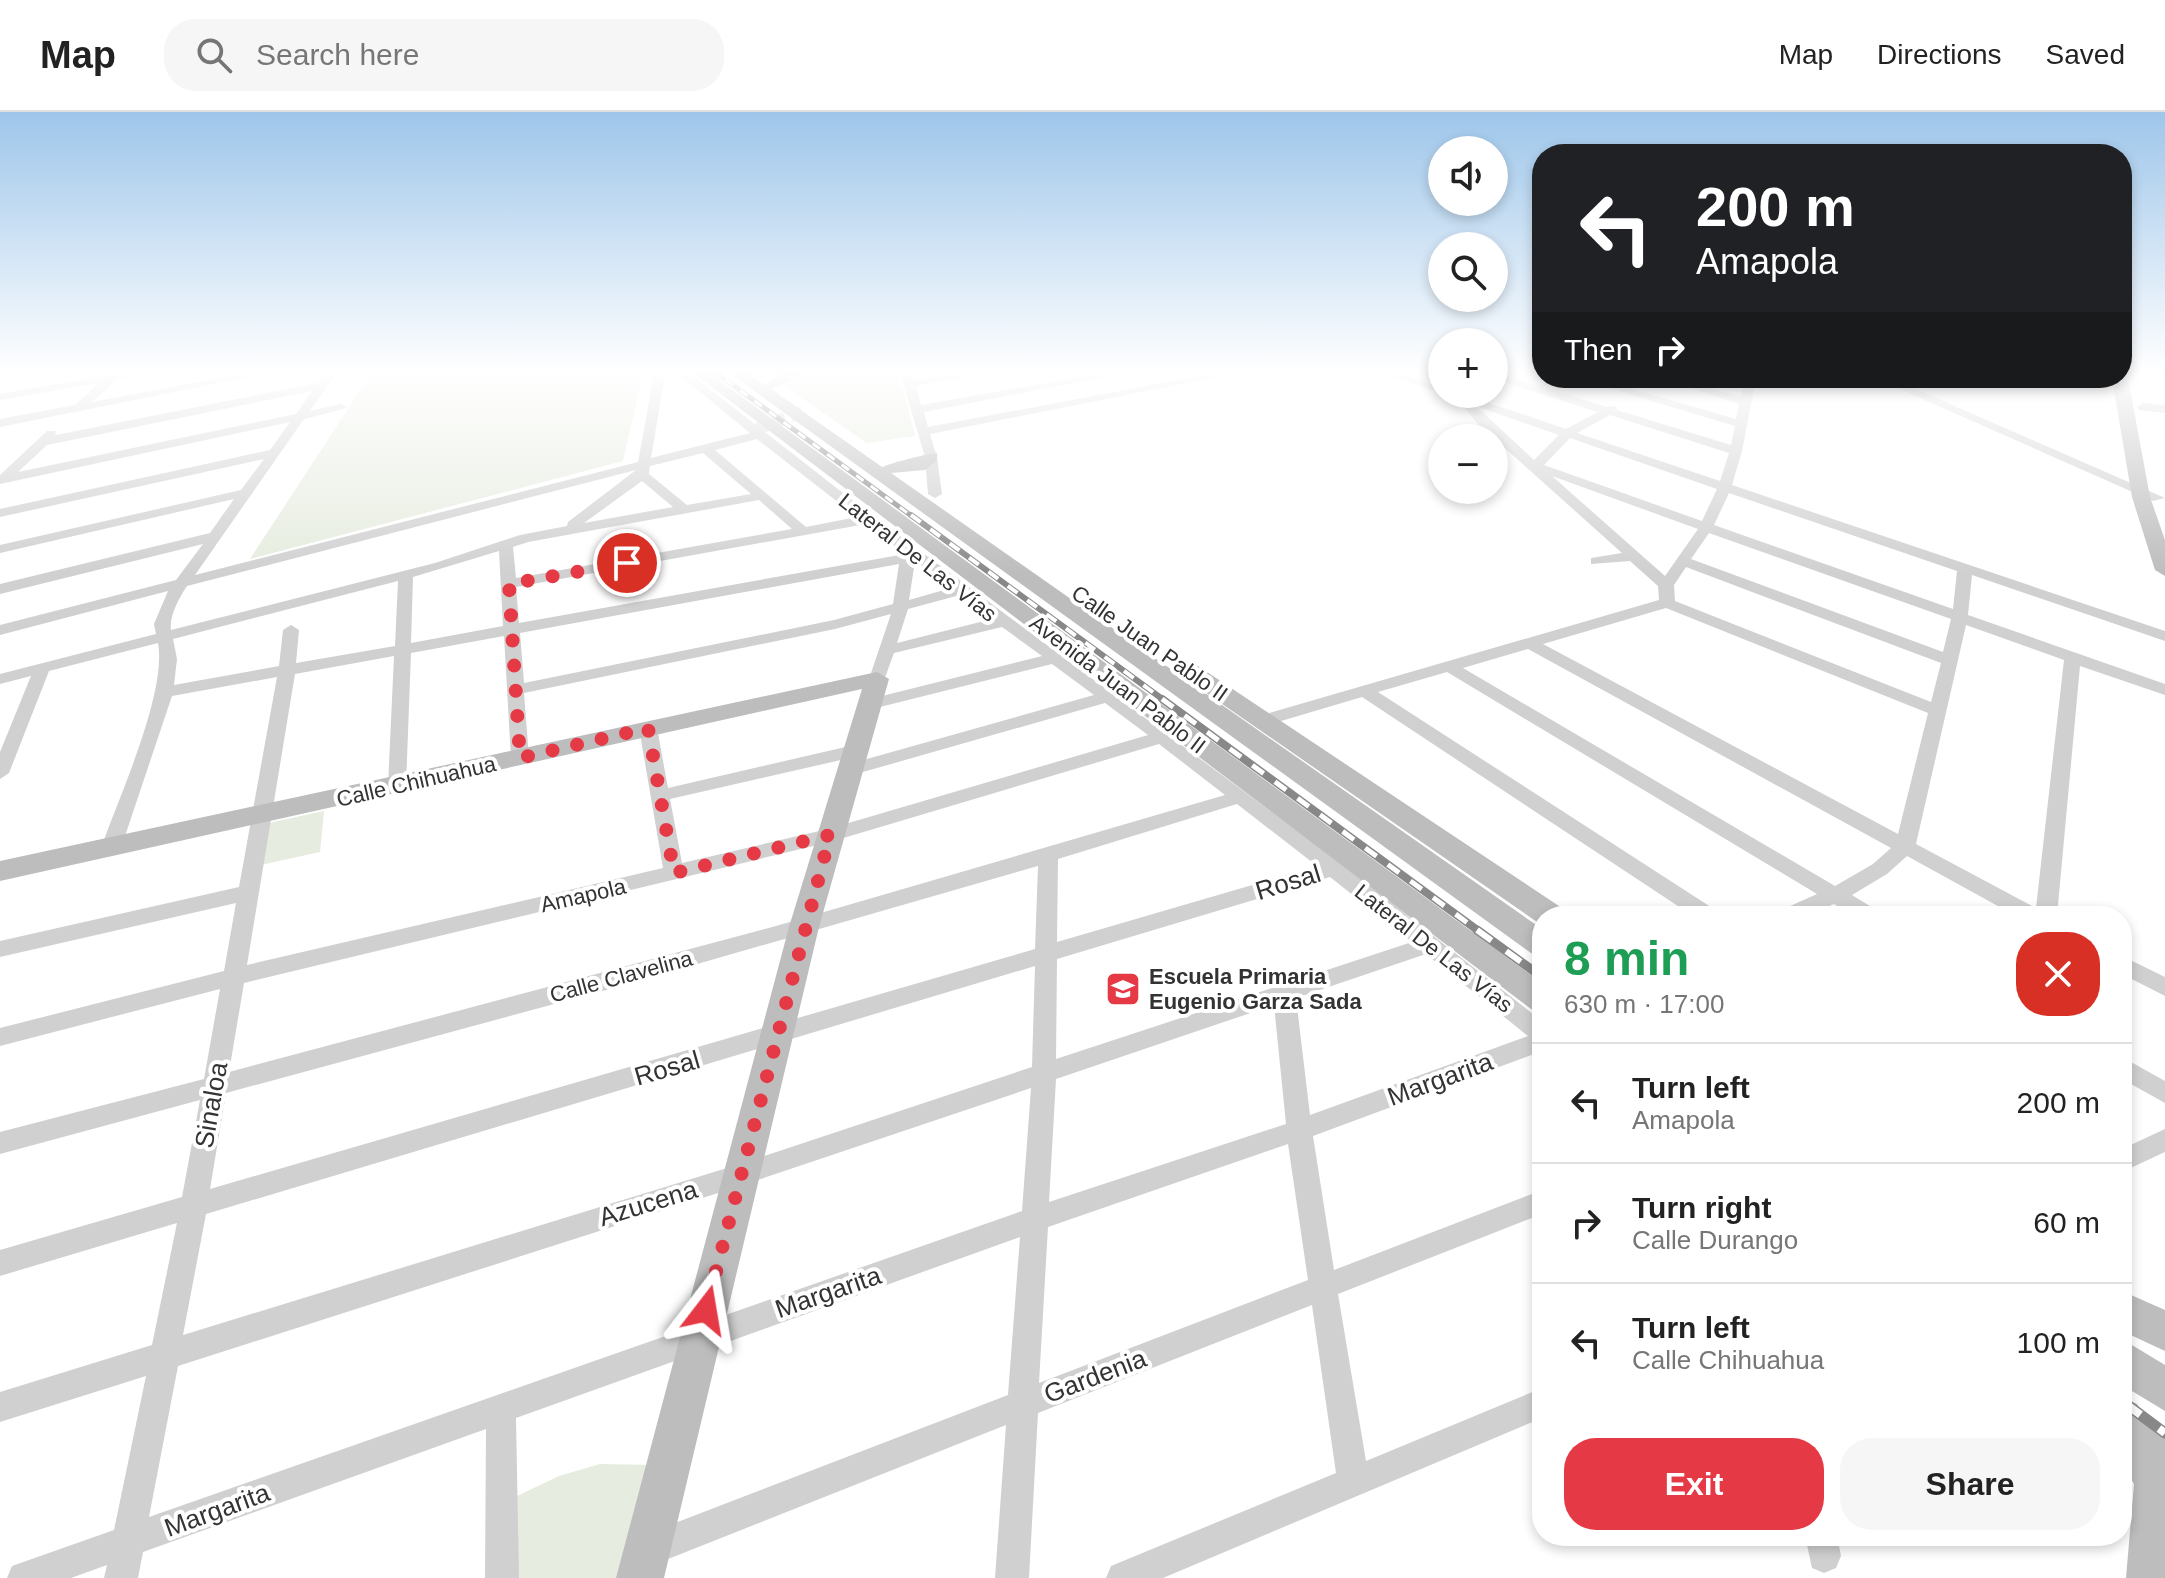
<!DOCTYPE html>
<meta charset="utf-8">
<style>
:root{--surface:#fff;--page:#f6f6f6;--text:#222;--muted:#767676;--line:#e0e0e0;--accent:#e63946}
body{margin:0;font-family:Arial,sans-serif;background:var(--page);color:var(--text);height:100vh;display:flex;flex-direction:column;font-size:30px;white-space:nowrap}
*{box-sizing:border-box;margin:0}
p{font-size:26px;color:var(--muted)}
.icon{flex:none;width:44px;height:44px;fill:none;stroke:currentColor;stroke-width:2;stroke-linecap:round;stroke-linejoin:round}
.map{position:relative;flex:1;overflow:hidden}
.sheet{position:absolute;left:1532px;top:794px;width:600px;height:640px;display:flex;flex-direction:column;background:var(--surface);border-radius:32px;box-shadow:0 4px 12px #0003}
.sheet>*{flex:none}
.banner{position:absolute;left:1532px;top:32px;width:600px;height:244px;border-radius:32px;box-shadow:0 4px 12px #0003;background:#202124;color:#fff;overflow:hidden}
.buttons{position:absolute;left:1428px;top:24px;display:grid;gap:16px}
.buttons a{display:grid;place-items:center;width:80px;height:80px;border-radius:50%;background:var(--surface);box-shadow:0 4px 12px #0003;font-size:40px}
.pin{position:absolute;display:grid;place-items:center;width:68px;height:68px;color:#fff;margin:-34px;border:4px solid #fff;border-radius:50%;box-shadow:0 2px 8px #0007}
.me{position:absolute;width:88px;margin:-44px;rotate:14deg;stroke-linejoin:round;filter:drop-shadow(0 0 6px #0008)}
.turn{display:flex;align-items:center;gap:28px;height:168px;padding:0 32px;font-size:36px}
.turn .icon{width:104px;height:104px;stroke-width:2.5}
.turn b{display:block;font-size:56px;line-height:68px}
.then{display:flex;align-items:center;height:76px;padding:0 32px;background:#0003;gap:16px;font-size:30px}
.round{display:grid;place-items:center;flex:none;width:84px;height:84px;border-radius:32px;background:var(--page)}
.head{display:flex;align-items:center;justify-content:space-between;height:136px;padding:0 32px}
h1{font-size:48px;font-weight:600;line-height:60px;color:#1e9e55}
.cta{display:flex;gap:16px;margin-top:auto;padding:16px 32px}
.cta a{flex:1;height:92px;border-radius:32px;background:var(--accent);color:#fff;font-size:32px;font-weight:600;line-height:92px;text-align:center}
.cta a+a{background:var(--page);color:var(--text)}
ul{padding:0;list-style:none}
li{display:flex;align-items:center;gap:24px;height:120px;padding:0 32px;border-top:2px solid var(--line)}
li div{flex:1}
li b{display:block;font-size:30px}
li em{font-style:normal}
header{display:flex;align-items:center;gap:48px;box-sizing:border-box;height:112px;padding:0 40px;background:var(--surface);border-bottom:2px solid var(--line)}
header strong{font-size:38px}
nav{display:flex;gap:44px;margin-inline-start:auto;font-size:28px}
.search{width:560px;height:72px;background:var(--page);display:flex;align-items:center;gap:20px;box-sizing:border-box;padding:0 28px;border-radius:32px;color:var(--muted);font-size:30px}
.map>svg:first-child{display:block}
.green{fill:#e6ecdf}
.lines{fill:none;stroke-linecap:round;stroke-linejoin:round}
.street-tunnel{stroke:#d6d6d6;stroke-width:12;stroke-dasharray:12 6;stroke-linecap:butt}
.street{fill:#d0d0d0;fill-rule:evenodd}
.secondary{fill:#bdbdbd;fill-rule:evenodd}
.rail-far4-casing{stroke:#888;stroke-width:5}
.rail-far3-casing{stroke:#888;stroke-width:6}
.rail-far2-casing{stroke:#888;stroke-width:8}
.rail-far1-casing{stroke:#888;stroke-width:9}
.rail-casing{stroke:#888;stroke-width:11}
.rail-far4{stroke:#fff;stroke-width:3;stroke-dasharray:9;stroke-linecap:butt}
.rail-far3{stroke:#fff;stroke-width:4;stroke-dasharray:12;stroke-linecap:butt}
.rail-far2{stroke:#fff;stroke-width:5;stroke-dasharray:14;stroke-linecap:butt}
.rail-far1{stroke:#fff;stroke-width:6;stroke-dasharray:18;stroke-linecap:butt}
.rail{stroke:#fff;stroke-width:8;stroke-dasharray:23;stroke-linecap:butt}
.route{stroke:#e63946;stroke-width:14;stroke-dasharray:0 25.2}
.labels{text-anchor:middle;stroke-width:8;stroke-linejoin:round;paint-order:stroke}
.street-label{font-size:22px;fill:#333;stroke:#fff}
.poi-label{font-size:22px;font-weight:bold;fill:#333;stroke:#fff;text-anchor:start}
.near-street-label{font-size:26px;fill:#333;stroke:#fff}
</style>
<header>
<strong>Map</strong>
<div class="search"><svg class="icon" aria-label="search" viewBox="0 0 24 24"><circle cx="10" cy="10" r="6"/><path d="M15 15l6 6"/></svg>Search here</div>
<nav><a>Map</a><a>Directions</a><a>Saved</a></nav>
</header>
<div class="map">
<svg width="2165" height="1466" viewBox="0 0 2165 1466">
<rect width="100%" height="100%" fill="#fff"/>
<!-- green -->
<g class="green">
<polygon points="374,257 534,257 544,266 587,257 644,257 623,349 250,447"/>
<polygon points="865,257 898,257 915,324 867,331 780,271 791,263"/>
<polygon points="324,699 320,740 256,754 263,715 273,710"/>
<polygon points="600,1352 655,1353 625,1466 515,1466 511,1387 559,1364"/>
</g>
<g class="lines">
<!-- street-tunnel -->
<polyline class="street-tunnel" points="757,317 805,299"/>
<!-- street -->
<g class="street">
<polygon points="13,257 37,257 0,265 0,259"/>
<polygon points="115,257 126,257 125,260 165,257 116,268 92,290 268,257 289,257 0,315 0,307 75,293 99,271 0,288 0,282 109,263"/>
<path d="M329,257H340L310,299L341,292L347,296L304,307L195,463L638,350L655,257H666L651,346L750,321L672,257H684L861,395L1335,747L1352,739L1359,741L1362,746L1348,757L1542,909V939L1313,1024L1334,1158L1542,1078V1102L1338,1182L1366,1349L1542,1276V1306L1163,1466H1106L1111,1454L1336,1361L1312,1193L1038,1301L1029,1466H995L1006,1313L648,1455L636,1450L631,1438L636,1426L1008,1283L1020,1125L516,1306L519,1466H485L486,1317L143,1440L138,1466H104L107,1453L71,1466H7L12,1454L114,1418L146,1264L0,1310V1280L152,1233L177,1111L0,1164V1138L182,1085L200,988L0,1042V1020L204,967L220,877L0,934V916L224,859L236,791L0,845V829L239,775L277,565L172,584L121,736L111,743L104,741L101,736C119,685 167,581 158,531L49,559L9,661L0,667V640L31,564L0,572V562L156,522L154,512L168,479L0,523V513L176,468L203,432L0,482V472L210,421L234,387L0,441V433L241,378L264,347L0,405V397L270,338L290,310L0,372V363L47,319H55L56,323L318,271ZM312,279L296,302L18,360L47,333ZM757,327L857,405L806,415L715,338ZM703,341L751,382L687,393L649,362L650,354ZM636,358L568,410L567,414L520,423L435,451L171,518C169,504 179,486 187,474ZM642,369L673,395L584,411ZM759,388L792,417L516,466L513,435L528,430ZM866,412L905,442L519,511L516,475ZM499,439L503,514L411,531L413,465ZM915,449L951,476L909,488ZM899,452L893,492L834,508L524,571L520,521ZM398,469L395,534L296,551L299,518L291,513L283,518L279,554L174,573L177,547L173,527ZM960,483L992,507L897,531L908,497ZM891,502L869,567L871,571H883L894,541L1002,515L1042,544L862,589L859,593L862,597L868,598L1052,552L1094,583L842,654L840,658L842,662H856L1105,591L1148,623L828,717L682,751L670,687L854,645L863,639L854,633L668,676L657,616L654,612H642L639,616L663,756L247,853L295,562L394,544L388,674L397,680L406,674L411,541L504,524L511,646L520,652L529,646L524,581L835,517ZM1159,632L1225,683L776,814L229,960L244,871L830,730ZM1237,692L1317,754L1057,830L1058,747ZM1038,754L1035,837L210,1077L226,981L621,874ZM1330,765L1412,830L1056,947L1057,847ZM1426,842L1528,924L1310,1003L1296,886ZM1035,854L1032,955L740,1052L183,1223L206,1102ZM1274,893L1286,1012L1049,1090L1056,967ZM1031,976L1022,1099L149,1405L178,1254L740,1074ZM1288,1032L1308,1168L1039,1271L1048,1115Z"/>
<polygon points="786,257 832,257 826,260 756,265 750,262"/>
<polygon points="899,257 910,257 914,268 985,257 1009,257 916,274 921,293 1124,257 1146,257 924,300 928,315 1236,257 1257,257 930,322 937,345 942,382 935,386 928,382 925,345"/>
<polygon points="1369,257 1385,257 1442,275 1444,282"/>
<polygon points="2125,257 2165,257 2165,262 2131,260"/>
<path d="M1494,260L1607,295L1616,294L1617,298L1731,333L1735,314L1576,266H1594L1736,307L1739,292L1659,266H1677L1741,285L1744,266H1756L1742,339L1732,373L2165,519V529L1972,463L1968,503L2165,572V583L2080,554L2057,804H2016L1907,744L1887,762L1852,783L1878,799L1881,804H1853L1834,792L1807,804H1776L1779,799L1817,782L1447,560L1378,580L1717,799L1720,804H1693L1362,585L1271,612H1259L1256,608L1259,604L1659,488L1658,474L1630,449L1591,452V446L1622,441L1478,312L1458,288L1445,282H1462L1566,317L1598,300L1494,267ZM1476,294L1559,323L1534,348ZM1610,303L1729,341L1720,369L1577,321ZM1570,326L1717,377L1702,409L1544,353ZM1552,364L1698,417L1665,464ZM1729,381L1957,459L1953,497L1714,413ZM1709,421L1951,507L1943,540L1691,447ZM1686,455L1941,551L1931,590L1675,489L1674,473ZM1666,496L1928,601L1898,722L1543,532ZM1966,513L2064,548L2036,796L1916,732ZM1528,537L1891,736L1873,752L1835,774L1463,556Z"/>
<polygon points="1875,266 1891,266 2165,386 2153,389"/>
<polygon points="2143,291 2165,293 2165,301 2139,298 2137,295"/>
<polygon points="2122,844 2165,865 2165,884 2122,862"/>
<polygon points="2122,945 2165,969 2165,991 2122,967"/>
<polygon points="2165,1017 2165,1040 2122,1060 2122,1037"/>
<polygon points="1805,1424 1837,1424 1841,1444 1836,1456 1824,1461 1812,1456"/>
</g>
<!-- secondary -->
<g class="secondary">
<polygon points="688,257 704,257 1542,871 1542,900 1531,897"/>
<path d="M724,257H742L765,273L790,257H806L804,261L771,277L882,355C887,352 933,340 937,341V349L925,358L891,361L1542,817V844L1531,841Z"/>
<polygon points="2122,262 2128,266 2150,385 2165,428 2165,464 2155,458 2132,385 2112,266 2122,266"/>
<polygon points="1184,548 1192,550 1562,796 1566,804 1542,804 1540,812 1176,560 1172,555 1176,550"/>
<polygon points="877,560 889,567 819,815 664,1466 616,1466 789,815 862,577 0,769 0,749"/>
<polygon points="2122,1179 2165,1198 2165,1239 2122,1219"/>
<polygon points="2122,1227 2165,1253 2165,1299 2122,1273"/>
<polygon points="2122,1285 2137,1292 2153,1319 2165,1314 2165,1466 2126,1466 2134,1372 2122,1350"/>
</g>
<!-- rail-far4 casing -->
<g class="rail-far4-casing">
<polyline id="rail-far4" points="711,257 913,405"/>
</g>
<!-- rail-far3 casing -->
<g class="rail-far3-casing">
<polyline id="rail-far3" points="911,403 1165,589"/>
</g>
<!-- rail-far2 casing -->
<g class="rail-far2-casing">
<polyline id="rail-far2" points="1162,587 1480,820"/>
</g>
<!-- rail-far1 casing -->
<g class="rail-far1-casing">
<polyline id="rail-far1" points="1477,818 1542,865"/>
</g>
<!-- rail casing -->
<g class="rail-casing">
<polyline id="rail" points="2122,1289 2165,1321"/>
</g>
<!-- rail-far4 -->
<use href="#rail-far4" class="rail-far4"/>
<!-- rail-far3 -->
<use href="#rail-far3" class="rail-far3"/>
<!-- rail-far2 -->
<use href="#rail-far2" class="rail-far2"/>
<!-- rail-far1 -->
<use href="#rail-far1" class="rail-far1"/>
<!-- rail -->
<use href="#rail" class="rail"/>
</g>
<!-- sky -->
<linearGradient id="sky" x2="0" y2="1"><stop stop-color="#9ec6ea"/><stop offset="0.56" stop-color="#fff"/><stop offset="1" stop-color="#fff" stop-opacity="0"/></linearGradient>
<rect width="2165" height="462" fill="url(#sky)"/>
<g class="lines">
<!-- route -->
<polyline class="route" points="627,451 509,472 520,646 648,616 674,761 830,723 706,1198"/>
</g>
<!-- icons -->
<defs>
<g id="school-square" transform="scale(1.8)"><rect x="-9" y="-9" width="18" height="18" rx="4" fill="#e63946" stroke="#fff"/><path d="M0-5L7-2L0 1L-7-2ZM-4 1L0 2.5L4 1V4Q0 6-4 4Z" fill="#fff"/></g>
</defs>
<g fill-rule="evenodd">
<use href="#school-square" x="1123" y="877"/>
</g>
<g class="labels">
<!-- street labels -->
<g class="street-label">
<text transform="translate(918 445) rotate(38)" y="8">Lateral De Las Vías</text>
<text transform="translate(1150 531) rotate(35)" y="8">Calle Juan Pablo II</text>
<text transform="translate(1118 572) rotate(37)" y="8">Avenida Juan Pablo II</text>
<text transform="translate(416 669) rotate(-13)" y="8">Calle Chihuahua</text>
<text transform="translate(583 783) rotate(-13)" y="8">Amapola</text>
<text transform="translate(1434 836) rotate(38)" y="8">Lateral De Las Vías</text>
<text transform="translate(621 864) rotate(-15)" y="8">Calle Clavelina</text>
</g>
<!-- poi labels -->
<g class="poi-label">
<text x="1149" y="872">Escuela Primaria<tspan x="1149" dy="25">Eugenio Garza Sada</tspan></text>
</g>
<!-- near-street labels -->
<g class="near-street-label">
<text transform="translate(1288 770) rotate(-17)" y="9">Rosal</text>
<text transform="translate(667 956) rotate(-16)" y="9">Rosal</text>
<text transform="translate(1440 967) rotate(-20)" y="9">Margarita</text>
<text transform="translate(211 993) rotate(-80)" y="9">Sinaloa</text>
<text transform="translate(648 1091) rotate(-17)" y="9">Azucena</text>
<text transform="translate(828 1180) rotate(-19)" y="9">Margarita</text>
<text transform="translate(1095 1264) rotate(-21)" y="9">Gardenia</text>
<text transform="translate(217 1398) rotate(-20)" y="9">Margarita</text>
</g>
</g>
</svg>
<div class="buttons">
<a><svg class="icon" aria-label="sound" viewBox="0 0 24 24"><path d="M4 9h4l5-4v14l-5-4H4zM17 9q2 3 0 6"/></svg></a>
<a><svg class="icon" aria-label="search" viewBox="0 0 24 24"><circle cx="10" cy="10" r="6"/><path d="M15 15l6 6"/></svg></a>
<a>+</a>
<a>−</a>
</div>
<div class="pin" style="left:627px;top:451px;background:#d93025"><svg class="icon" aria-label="arrive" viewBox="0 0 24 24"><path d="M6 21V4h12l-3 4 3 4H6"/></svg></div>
<svg class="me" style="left:706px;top:1198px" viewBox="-20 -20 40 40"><path d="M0-17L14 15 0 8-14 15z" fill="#e63946" stroke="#fff" stroke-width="4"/></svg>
<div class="banner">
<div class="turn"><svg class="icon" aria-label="left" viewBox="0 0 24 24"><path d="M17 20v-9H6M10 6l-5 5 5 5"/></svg><div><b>200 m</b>Amapola</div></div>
<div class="then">Then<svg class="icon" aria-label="right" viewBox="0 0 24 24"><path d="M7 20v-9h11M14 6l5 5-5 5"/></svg></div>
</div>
<section class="sheet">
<div class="head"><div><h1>8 min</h1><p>630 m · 17:00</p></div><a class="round" style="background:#d93025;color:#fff"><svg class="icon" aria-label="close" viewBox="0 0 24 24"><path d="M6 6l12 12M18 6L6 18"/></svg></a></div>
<ul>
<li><svg class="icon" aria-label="left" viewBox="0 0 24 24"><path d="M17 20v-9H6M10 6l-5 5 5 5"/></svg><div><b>Turn left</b><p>Amapola</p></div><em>200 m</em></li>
<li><svg class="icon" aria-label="right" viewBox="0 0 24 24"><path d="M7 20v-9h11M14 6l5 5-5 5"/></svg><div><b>Turn right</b><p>Calle Durango</p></div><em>60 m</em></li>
<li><svg class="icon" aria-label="left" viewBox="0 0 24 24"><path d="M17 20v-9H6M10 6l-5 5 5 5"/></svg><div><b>Turn left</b><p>Calle Chihuahua</p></div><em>100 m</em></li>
</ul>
<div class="cta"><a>Exit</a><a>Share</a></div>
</section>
</div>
